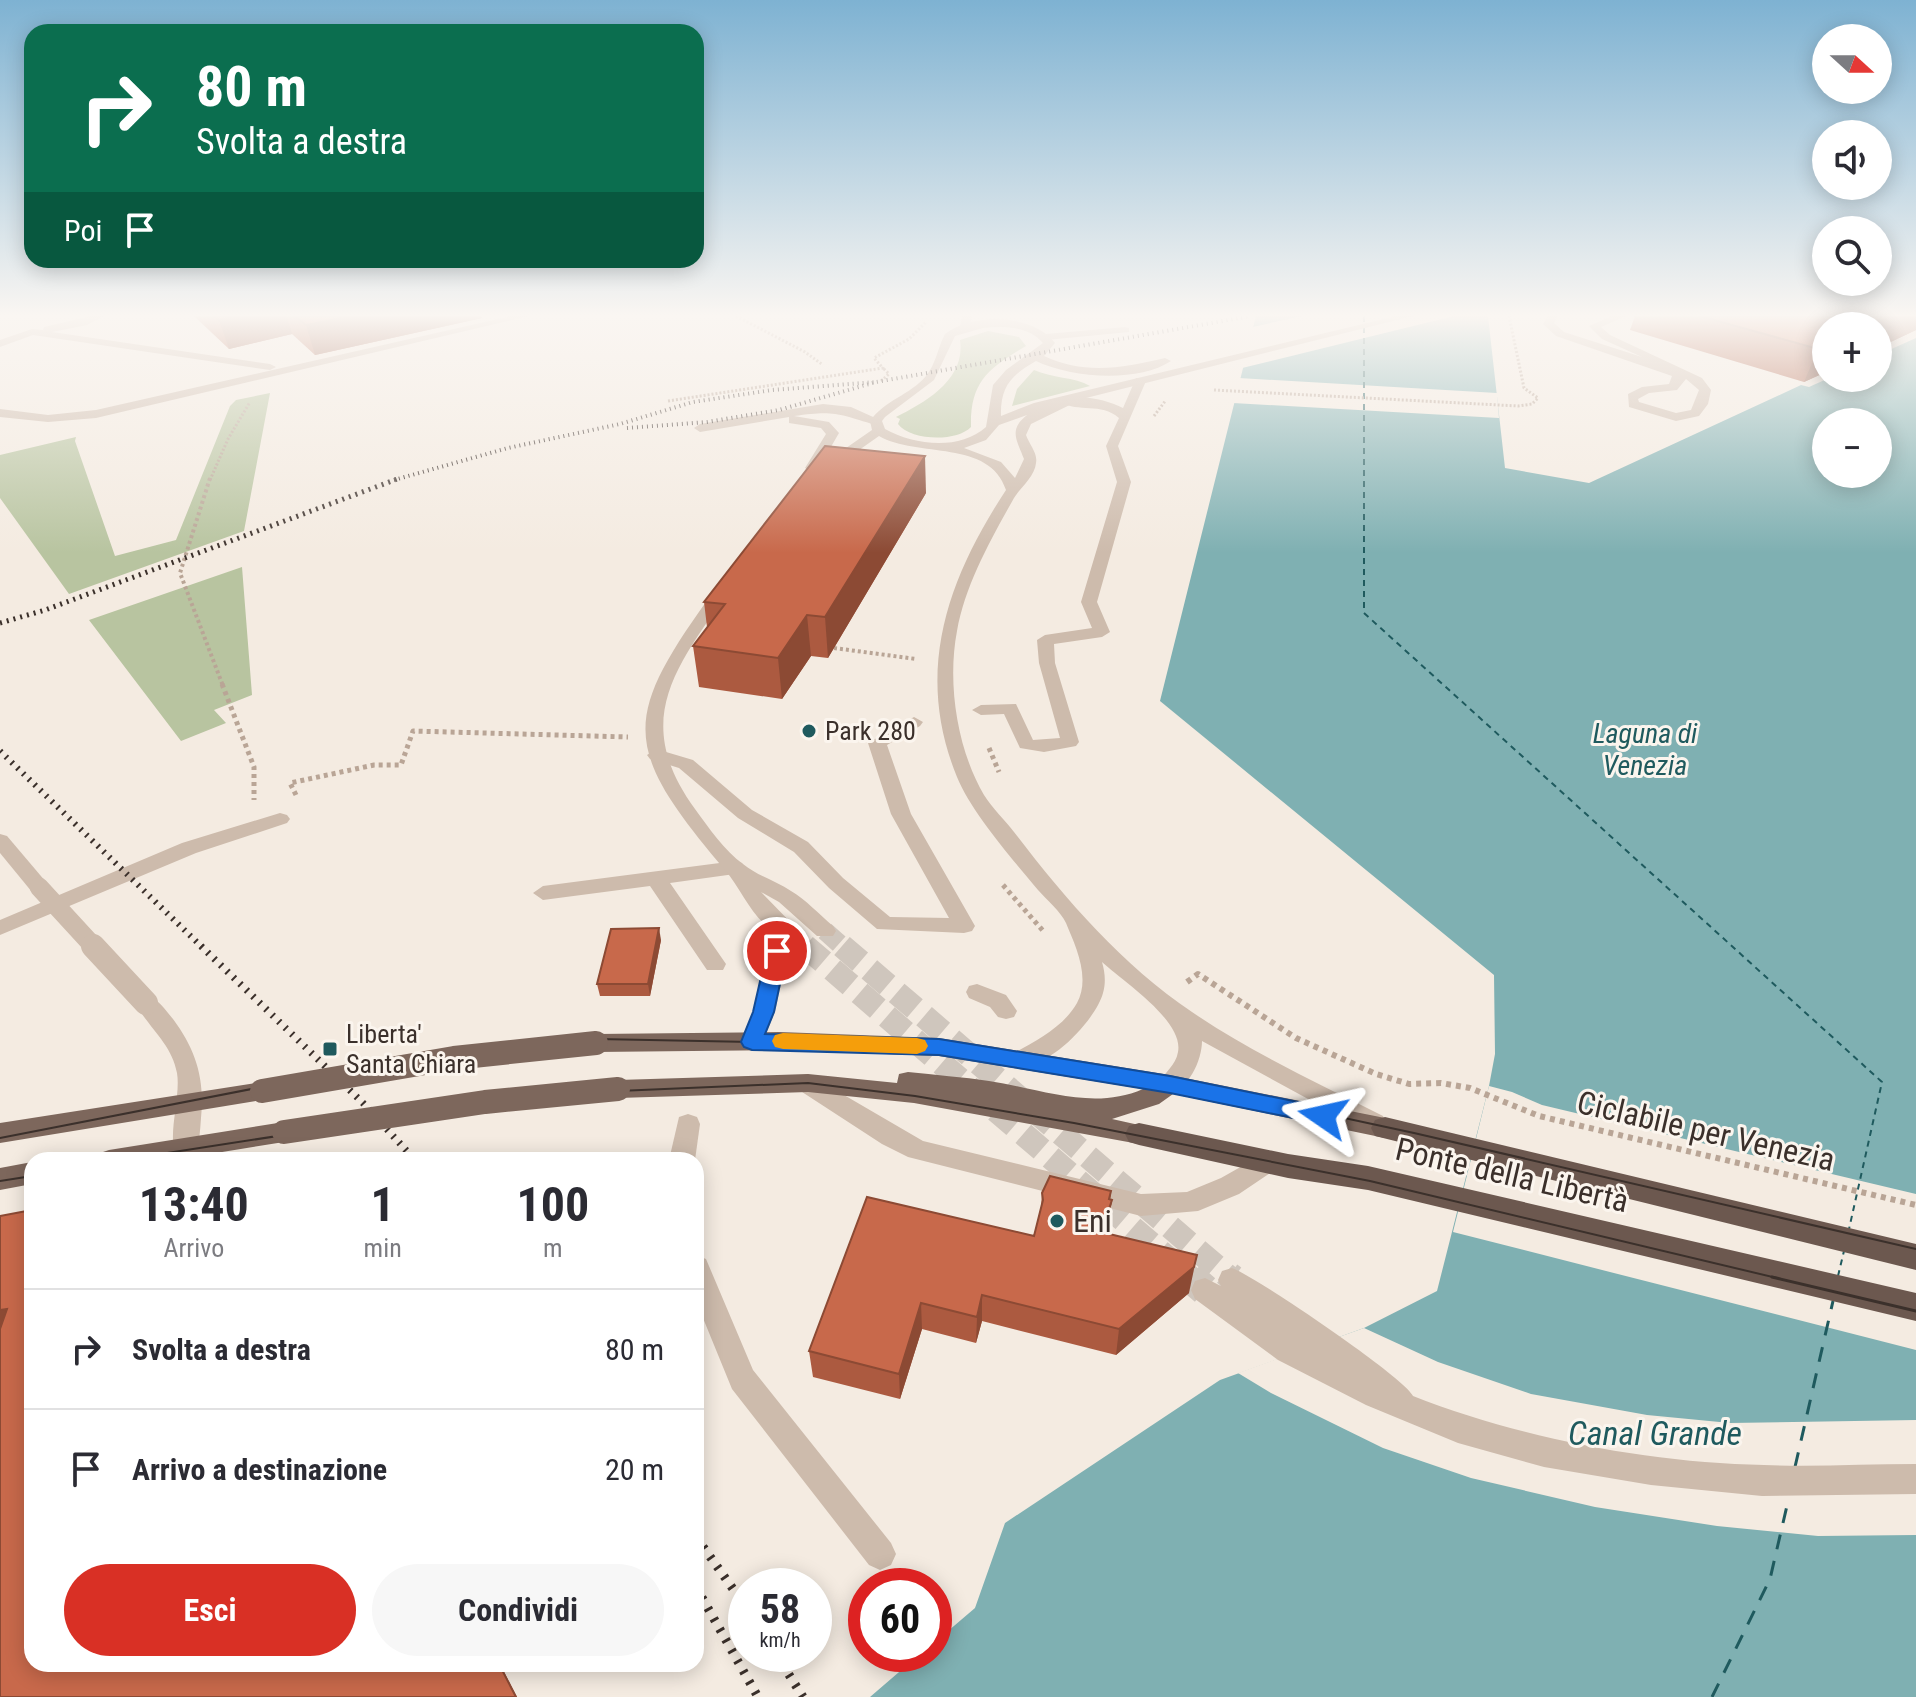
<!DOCTYPE html>
<html lang="it">
<meta charset="utf-8">
<style>
:root{--surface:#fff;--page:#f7f7f7;--text:#2b2b33;--muted:#7c7c81;--line:#e1e1e2;--accent:#d93025}
body{margin:0;font-family:"Roboto Condensed",sans-serif;background:var(--page);color:var(--text);height:100vh;display:flex;flex-direction:column;font-size:30px;white-space:nowrap}
*{box-sizing:border-box;margin:0}
p{font-size:26px;color:var(--muted)}
.icon{flex:none;width:44px;height:44px;fill:none;stroke:currentColor;stroke-width:2;stroke-linecap:round;stroke-linejoin:round}
.map{position:relative;flex:1;overflow:hidden}
.drawer{position:absolute;left:24px;top:1152px;width:680px;height:520px;display:flex;flex-direction:column;background:var(--surface);border-radius:24px;box-shadow:0 4px 20px #0003}
.drawer>*{flex:none}
.hud{position:absolute;left:24px;top:24px;width:680px;height:244px;border-radius:24px;box-shadow:0 4px 20px #0003;background:#0b6e4f;color:#fff;overflow:hidden}
.needle{width:52px;rotate:111deg}
.controls{position:absolute;left:1812px;top:24px;display:grid;gap:16px}
.controls a{display:grid;place-items:center;width:80px;height:80px;border-radius:50%;background:var(--surface);box-shadow:0 4px 20px #0003;font-size:40px}
.speed{position:absolute;left:728px;top:1568px;display:flex;gap:16px;font-size:40px;font-weight:700;text-align:center}
.speed>*{display:grid;place-content:center;width:104px;height:104px;border-radius:50%;background:var(--surface);box-shadow:0 4px 20px #0003;line-height:1}
.speed small{font-size:20px;font-weight:400}
.speed .limit{border:12px solid #d22;background:#fff;color:#111}
.pin{position:absolute;display:grid;place-items:center;width:68px;height:68px;color:#fff;margin:-34px;border:4px solid #fff;border-radius:50%;box-shadow:0 2px 8px #0007}
.me{position:absolute;width:88px;margin:-44px;rotate:281deg;stroke-linejoin:round;filter:drop-shadow(0 0 6px #0008)}
.turn{display:flex;align-items:center;gap:28px;height:168px;padding:0 40px;font-size:36px}
.turn .icon{width:104px;height:104px;stroke-width:2.5}
.turn b{display:block;font-size:56px;line-height:68px}
.then{display:flex;align-items:center;height:76px;padding:0 40px;background:#0003;gap:16px;font-size:30px}
.eta{display:flex;justify-content:space-evenly;align-items:center;height:136px;text-align:center}
.eta b{font-size:48px;font-weight:700;line-height:56px}
.action{display:flex;gap:16px;margin-top:auto;padding:16px 40px}
.action a{flex:1;height:92px;border-radius:48px;background:var(--accent);color:#fff;font-size:32px;font-weight:700;line-height:92px;text-align:center}
.action a+a{background:var(--page);color:var(--text)}
ul{padding:0;list-style:none}
li{display:flex;align-items:center;gap:24px;height:120px;padding:0 40px;border-top:2px solid var(--line)}
li div{flex:1}
li b{display:block;font-size:30px}
li em{font-style:normal}
.map>svg:first-child{display:block}
.green{fill:#b8c4a0}
.water{fill:#7fb0b2;fill-rule:evenodd}
.pier{fill:#f4ebe1}
.lines{fill:none;stroke-linecap:round;stroke-linejoin:round}
.ferry-far1{stroke:#1f5a5e;stroke-width:2;stroke-dasharray:6 5;stroke-linecap:butt}
.ferry{stroke:#1f5a5e;stroke-width:3;stroke-dasharray:15 12;stroke-linecap:butt}
.minor-tunnel-far2{stroke:#cfc6bd;stroke-width:19;stroke-dasharray:19 10;stroke-linecap:butt}
.minor-tunnel-far1{stroke:#cfc6bd;stroke-width:24;stroke-dasharray:24 12;stroke-linecap:butt}
.minor-tunnel{stroke:#cfc6bd;stroke-width:31;stroke-dasharray:31 15;stroke-linecap:butt}
.path-far3{stroke:#b9a596;stroke-width:3;stroke-dasharray:2 2;stroke-linecap:butt}
.path-far2{stroke:#b9a596;stroke-width:4;stroke-dasharray:3 3;stroke-linecap:butt}
.path-far1{stroke:#b9a596;stroke-width:5;stroke-dasharray:4 4;stroke-linecap:butt}
.path{stroke:#b9a596;stroke-width:6;stroke-dasharray:5 5;stroke-linecap:butt}
.service{fill:#cdbbac;fill-rule:evenodd}
.minor{fill:#cdbbac;fill-rule:evenodd}
.primary{fill:#7d675c;fill-rule:evenodd}
.trunk{fill:#6c584f;fill-rule:evenodd}
.tram-far1{stroke:#3b302b;stroke-width:2}
.tram{stroke:#3b302b;stroke-width:3}
.rail-far4{stroke:#3b302b;stroke-width:4;stroke-dasharray:1 4;stroke-linecap:butt}
.rail-far3{stroke:#3b302b;stroke-width:5;stroke-dasharray:2 5;stroke-linecap:butt}
.rail-far2{stroke:#3b302b;stroke-width:6;stroke-dasharray:2 6;stroke-linecap:butt}
.rail-far1{stroke:#3b302b;stroke-width:7;stroke-dasharray:2 7;stroke-linecap:butt}
.rail{stroke:#3b302b;stroke-width:9;stroke-dasharray:3 9;stroke-linecap:butt}
.minor-bridge-far1{stroke:#cdbbac;stroke-width:19}
.minor-bridge{stroke:#cdbbac;stroke-width:24}
.primary-bridge{stroke:#7d675c;stroke-width:24}
.wall{fill:#ac5a40}
.shaded-wall{fill:#8c4a34}
.building{fill:#c8694b;stroke:#8c4a34;stroke-width:2}
.route{fill:#1a73e8;stroke:#114b97;stroke-width:2}
.slow{fill:#f59e0b}
.poi-dot{fill:#1f5a5e;stroke:#fbf5ee;stroke-width:3}
.labels{text-anchor:middle;stroke-width:6;stroke-linejoin:round;paint-order:stroke}
.poi-label{font-size:26px;fill:#3b302b;stroke:#fbf5ee;text-anchor:start}
.water-label{font-size:28px;font-style:italic;fill:#1f5a5e;stroke:#fbf5ee}
.near-street-label{font-size:32px;fill:#3b302b;stroke:#fbf5ee}
.near-poi-label{font-size:32px;fill:#3b302b;stroke:#fbf5ee;text-anchor:start}
.near-water-label{font-size:34px;font-style:italic;fill:#1f5a5e;stroke:#fbf5ee}
</style>
<div class="map">
<svg width="1916" height="1697" viewBox="0 0 1916 1697">
<rect width="100%" height="100%" fill="#f4ebe1"/>
<!-- green -->
<g class="green">
<path d="M988,331L1019,337L1026,346C989,368 970,381 971,427C957,442 911,441 898,424L900,419L896,417C926,402 966,379 960,340Z"/>
<path d="M1034,370C1051,378 1075,377 1090,386L1012,406L1017,389Z"/>
<polygon points="270,393 244,531 69,594 0,498 0,455 76,437 75,441 115,556 176,540 230,406 236,400"/>
<polygon points="242,567 252,695 214,710 226,723 181,741 89,620"/>
</g>
<!-- water -->
<path class="water" d="M1256,316H1488L1505,468L1589,483L1801,385L1809,387L1829,378H1878V355L1916,338V1697H870L920,1654H934V1643L975,1608L1005,1523L1220,1380L1364,1328L1437,1291L1489,1086L1495,1054L1494,975L1160,701ZM1826,422H1878V474H1826Z"/>
<!-- pier -->
<g class="pier">
<polygon points="1302,316 1454,316 1238,369 1248,328"/>
<polygon points="1239,378 1497,393 1499,418 1233,403"/>
<polygon points="1489,1086 1512,1092 1542,1105 1916,1194 1916,1350 1453,1232"/>
<polygon points="1364,1328 1438,1362 1531,1394 1647,1415 1730,1423 1916,1420 1916,1535 1818,1536 1717,1526 1595,1507 1471,1478 1383,1448 1271,1393 1238,1373"/>
</g>
<g class="lines">
<!-- ferry-far1 -->
<g class="ferry-far1">
<polyline points="1364,316 1364,613 1882,1082 1849,1229"/>
<polyline points="1838,1276 1844,1251"/>
</g>
<!-- ferry -->
<g class="ferry">
<polyline points="1795,1467 1833,1301"/>
<polyline points="1712,1697 1770,1579 1789,1497"/>
</g>
<!-- minor-tunnel-far2 -->
<g class="minor-tunnel-far2">
<polyline points="786,929 808,948"/>
<polyline points="825,931 844,948"/>
</g>
<!-- minor-tunnel-far1 -->
<g class="minor-tunnel-far1">
<polyline points="805,946 1192,1279"/>
<polyline points="842,946 1231,1279"/>
</g>
<!-- minor-tunnel -->
<g class="minor-tunnel">
<polyline points="1190,1277 1205,1290"/>
<polyline points="1228,1277 1232,1280"/>
</g>
<!-- path-far3 -->
<g class="path-far3">
<polyline points="736,316 805,352 823,365"/>
<polyline points="881,381 889,374 883,368"/>
<polyline points="1214,390 1518,406 1532,404 1538,398 1524,388 1509,316"/>
<polyline points="668,401 883,368 874,358 909,339 926,322"/>
<polyline points="1154,416 1166,400"/>
<polyline points="210,480 228,439 250,402"/>
</g>
<!-- path-far2 -->
<g class="path-far2">
<polyline points="210,478 180,573 223,686"/>
<polyline points="834,648 916,659"/>
</g>
<!-- path-far1 -->
<g class="path-far1">
<polyline points="222,684 254,767 254,800"/>
<polyline points="989,748 999,772"/>
<polyline points="296,795 290,783 374,765 401,765 413,731 628,737"/>
<polyline points="1003,885 1044,932"/>
</g>
<!-- path -->
<polyline class="path" points="1187,982 1198,974 1296,1038 1376,1074 1409,1084 1441,1083 1470,1088 1539,1116 1916,1205"/>
<!-- service -->
<g class="service">
<polygon points="91,316 104,316 87,325 52,332 270,364 276,367 270,370 33,335 0,347 0,340 32,329 43,330 44,327"/>
<polygon points="511,316 529,316 96,418 48,422 0,417 0,409 48,415 96,410"/>
<polygon points="962,316 972,316 969,330 960,328"/>
<path d="M1548,316H1558L1554,323L1564,332L1642,357L1602,339L1589,326L1612,316H1626L1601,327L1610,335L1702,378L1711,390L1708,404L1699,416L1676,421L1629,407L1628,394L1642,387L1669,384L1672,376L1556,336L1543,324ZM1686,379L1699,390L1691,410L1676,413L1639,402L1638,399L1649,393L1677,390Z"/>
<polygon points="1125,327 1129,328 1129,332 1046,340 1040,337 1046,334"/>
<path d="M1136,378L1146,381L1118,446L1131,482L1097,602L1110,632L1102,637L1054,644L1055,663L1079,742L1076,746L1044,752L1020,748L1004,714L981,715L972,710L981,705L1016,704L1033,740L1060,738L1039,663L1037,640L1045,635L1092,628L1081,602L1117,482L1106,446L1119,418C1101,402 1078,413 1061,402C1076,392 1107,400 1123,408Z"/>
<path d="M823,404L851,407L882,421L876,425C838,414 835,410 794,416L829,422L839,433L817,471L812,472L805,468L826,434L821,428L789,423V417L700,432L694,428L700,424Z"/>
<polygon points="914,717 923,722 920,726 887,745 911,814 975,926 972,931 964,933 877,929 829,888 794,852 738,818 679,768 650,759 647,755 656,749 693,760 752,810 808,842 843,878 890,917 949,918 891,814 868,743"/>
<polygon points="280,813 287,815 290,819 287,823 196,853 0,935 0,920 182,843"/>
<polygon points="735,861 742,863 745,868 742,873 670,883 726,964 723,970 707,970 650,886 543,900 533,893 543,886"/>
<polygon points="777,943 785,946 788,951 775,1012 760,1048 752,1051 744,1048 740,1042 753,1012 766,951 769,946"/>
<polygon points="977,984 1006,995 1017,1011 1014,1017 1006,1019 998,1017 990,1007 969,998 966,992 969,986"/>
<polygon points="808,1074 923,1141 1141,1194 1187,1192 1221,1178 1267,1152 1276,1155 1280,1162 1276,1169 1239,1194 1198,1211 1141,1216 908,1157 882,1144 799,1090 796,1083 799,1076"/>
<polygon points="688,1114 697,1117 700,1124 695,1160 669,1160 679,1117"/>
<polygon points="696,1255 706,1259 753,1370 891,1543 896,1554 891,1565 880,1570 869,1565 732,1389 696,1301"/>
</g>
<!-- minor -->
<g class="minor">
<path d="M1396,316H1413L1082,399L1031,424L1026,435C1029,444 1038,453 1036,463C1035,476 1021,487 1014,498C991,539 965,585 957,631C947,683 957,749 984,795C992,808 1005,820 1014,832C1065,899 1122,965 1192,1012C1252,1053 1318,1083 1383,1116L1386,1123L1383,1130L1374,1133L1365,1130L1202,1041C1202,1061 1186,1098 1161,1091L1158,1084C1164,1073 1176,1065 1178,1052C1184,1021 1124,982 1102,962C1105,972 1106,983 1103,993C1096,1020 1045,1074 1016,1064L1012,1058L1016,1052C1038,1040 1064,1026 1077,1003C1091,977 1075,945 1066,923C1061,912 1046,899 1038,890C1013,860 971,812 957,777C914,672 947,580 1006,490C990,439 917,458 879,436L835,467L823,464L872,430L870,421C885,400 910,395 926,376C936,364 938,347 945,334C972,312 1034,314 1055,343L1044,356C1084,375 1123,368 1165,358L1171,361C1138,383 1071,378 1036,361C1011,375 1000,387 1001,416L1034,403ZM983,328C1005,326 1029,326 1043,343L1006,370L993,385L986,427C959,451 914,445 885,429L882,421L885,417L934,380L955,336ZM1027,415C1008,430 1017,440 1024,459L1015,478L1001,462L964,448L986,440L999,425Z"/>
<path d="M721,586L729,591C675,668 631,721 695,809C708,827 725,851 743,864C756,875 776,881 791,891C806,900 819,914 833,926L836,931L833,936H817L779,902L761,892L797,929L794,934L786,936C755,928 744,892 725,870C620,746 621,719 716,588Z"/>
<polygon points="0,834 7,836 46,882 49,887 46,892 32,892 0,853"/>
<path d="M146,995C158,998 165,1010 173,1019C196,1050 205,1079 201,1118C200,1130 200,1143 194,1154L185,1157L176,1154C167,1137 181,1096 177,1073C172,1044 148,1027 135,1003L138,997Z"/>
<path d="M1232,1268C1255,1276 1405,1378 1413,1396C1520,1438 1649,1463 1764,1465C1814,1467 1865,1464 1916,1464V1494L1762,1496L1651,1485L1544,1467L1458,1443L1366,1405L1278,1360L1195,1299L1191,1290L1195,1281L1205,1278L1221,1286L1218,1280L1222,1271Z"/>
</g>
<!-- primary -->
<g class="primary">
<path d="M780,1032L939,1038L1170,1075L1385,1118L1394,1121L1397,1128L1394,1135L1385,1138L1173,1094L1159,1104L1112,1119L1148,1127L1151,1134L1148,1141L1139,1144L914,1103L808,1092L618,1098L609,1096L606,1089L609,1082L618,1080L808,1074L897,1083L899,1074L908,1072C935,1075 963,1077 989,1081C1041,1089 1093,1111 1143,1089L939,1056L780,1050L596,1052L588,1049L584,1043L588,1037L596,1034Z"/>
<polygon points="262,1082 271,1084 274,1091 271,1098 262,1100 0,1143 0,1123"/>
<polygon points="284,1122 293,1125 296,1132 293,1139 284,1142 173,1160 96,1160 100,1153 109,1150"/>
<polygon points="32,1162 32,1184 0,1190 0,1168"/>
</g>
<!-- trunk -->
<g class="trunk">
<polygon points="1385,1117 1916,1244 1916,1270 1375,1136 1371,1128 1375,1120"/>
<polygon points="1139,1123 1288,1154 1368,1166 1916,1293 1916,1321 1368,1190 1288,1178 1139,1145 1129,1142 1125,1134 1129,1126"/>
</g>
<!-- tram-far1 -->
<g class="tram-far1">
<polyline points="0,1138 313,1077 475,1050 598,1039 752,1042 825,1037 933,1044 1172,1081 1414,1133 1916,1249"/>
<polyline points="122,1160 485,1104 618,1091 808,1083 915,1096 1074,1123 1370,1181 1781,1279"/>
<polyline points="0,1181 32,1176"/>
</g>
<!-- tram -->
<polyline class="tram" points="1772,1277 1916,1311"/>
<!-- rail-far4 -->
<g class="rail-far4">
<polyline points="627,428 707,422 779,410 876,382 1251,316"/>
<polyline points="394,480 508,448 620,424 693,402 772,390 876,382"/>
</g>
<!-- rail-far3 -->
<polyline class="rail-far3" points="0,623 45,610 400,478"/>
<!-- rail-far2 -->
<polyline class="rail-far2" points="0,751 203,948"/>
<!-- rail-far1 -->
<polyline class="rail-far1" points="201,946 363,1103 415,1160"/>
<!-- rail -->
<g class="rail">
<polyline points="696,1537 746,1607"/>
<polyline points="696,1587 758,1697"/>
<polyline points="776,1654 803,1697"/>
</g>
<!-- minor-bridge-far1 -->
<polyline class="minor-bridge-far1" points="39,887 95,948"/>
<!-- minor-bridge -->
<polyline class="minor-bridge" points="93,946 146,1003"/>
<!-- primary-bridge -->
<g class="primary-bridge">
<polyline points="262,1091 454,1058 596,1043"/>
<polyline points="284,1132 485,1102 618,1089"/>
</g>
</g>
<!-- wall -->
<g class="wall">
<polygon points="194,316 481,316 482,318 315,355 292,334 229,349"/>
<polygon points="1635,316 1916,316 1916,330 1878,348 1878,326 1826,372 1804,382 1630,330"/>
<polygon points="926,493 828,658 811,656 782,699 699,687 693,646 707,627 704,602"/>
<polygon points="661,940 650,996 600,996 597,984"/>
<polygon points="1111,1191 1110,1200 1112,1200 1108,1226 1106,1234 1189,1293 1116,1355 982,1321 976,1343 922,1329 900,1399 813,1377 809,1351 1034,1236 1041,1209 1042,1193"/>
</g>
<!-- shaded-wall -->
<g class="shaded-wall">
<polygon points="238,316 287,316 292,334 229,349 219,320"/>
<polygon points="352,316 481,316 482,318 315,355 306,325"/>
<polygon points="1892,316 1916,316 1916,330 1878,348 1878,326 1869,326"/>
<polygon points="1826,345 1826,372 1804,382 1818,349"/>
<polygon points="925,456 926,493 828,658 825,617"/>
<polygon points="807,615 811,656 782,699 778,658"/>
<polygon points="659,928 661,940 650,996 648,984"/>
<polygon points="1111,1191 1109,1208 1112,1200 1108,1226 1098,1259 1101,1232"/>
<polygon points="1197,1255 1189,1293 1116,1355 1119,1329"/>
<polygon points="982,1295 982,1321 976,1343 977,1317"/>
<polygon points="921,1303 922,1329 900,1399 899,1374"/>
<polygon points="7,1309 0,1356 0,1310"/>
<polygon points="69,1664 112,1664 106,1697 69,1666"/>
<polygon points="499,1664 500,1664 517,1697 516,1697"/>
</g>
<!-- building -->
<g class="building">
<polygon points="214,316 238,316 219,320"/>
<polygon points="295,316 352,316 306,325"/>
<polygon points="1700,316 1892,316 1869,326 1826,326 1826,345 1818,349"/>
<polygon points="825,446 925,456 825,617 807,615 778,658 693,646 725,604 704,602"/>
<polygon points="659,928 648,984 597,984 611,929"/>
<polygon points="1050,1176 1111,1191 1109,1199 1112,1200 1101,1232 1197,1255 1194,1267 1119,1329 982,1295 977,1317 921,1303 899,1374 809,1351 867,1197 1034,1236 1043,1200 1042,1193"/>
<polygon points="32,1210 32,1664 109,1666 109,1664 499,1664 516,1697 0,1697 0,1329 7,1309 0,1310 0,1216"/>
</g>
<!-- sky -->
<linearGradient id="sky" x2="0" y2="1"><stop stop-color="#7eb2d2"/><stop offset="0.57" stop-color="#faf6f2"/><stop offset="1" stop-color="#faf6f2" stop-opacity="0"/></linearGradient>
<rect width="1916" height="553" fill="url(#sky)"/>
<!-- route -->
<polygon class="route" points="777,944 787,951 774,1012 765,1034 939,1039 1170,1076 1323,1107 1331,1109 1335,1116 1331,1122 1323,1124 1170,1093 939,1055 752,1050 744,1047 741,1042 753,1012 767,951"/>
<!-- slow -->
<polygon class="slow" points="783,1033 917,1038 925,1040 928,1046 925,1051 917,1054 783,1049 775,1047 772,1041 775,1035"/>
<!-- markers -->
<g class="poi-dot">
<circle cx="809" cy="731" r="8"/>
<rect x="322" y="1041" width="16" height="16" rx="4"/>
<circle cx="1057" cy="1221" r="8"/>
</g>
<g class="labels">
<!-- poi labels -->
<g class="poi-label">
<text x="825" y="740">Park 280</text>
<text x="346" y="1043">Liberta'<tspan x="346" dy="30">Santa Chiara</tspan></text>
</g>
<!-- water labels -->
<g class="water-label">
<text x="1645" y="743">Laguna di<tspan x="1645" dy="32">Venezia</tspan></text>
</g>
<!-- near-street labels -->
<g class="near-street-label">
<text transform="translate(1706 1131) rotate(13)" y="11">Ciclabile per Venezia</text>
<text transform="translate(1512 1175) rotate(13)" y="11">Ponte della Libertà</text>
</g>
<!-- near-poi labels -->
<g class="near-poi-label">
<text x="1073" y="1232">Eni</text>
</g>
<!-- near-water labels -->
<g class="near-water-label">
<text x="1655" y="1445">Canal Grande</text>
</g>
</g>
</svg>
<div class="controls">
<a><svg class="needle" viewBox="-14 -14 28 28"><path d="M0-13l5 13h-10z" fill="#e53935"/><path d="M0 13l5-13h-10z" fill="#7c7c81"/></svg></a>
<a><svg class="icon" aria-label="sound" viewBox="0 0 24 24"><path d="M4 9h4l5-4v14l-5-4H4zM17 9q2 3 0 6"/></svg></a>
<a><svg class="icon" aria-label="search" viewBox="0 0 24 24"><circle cx="10" cy="10" r="6"/><path d="M15 15l6 6"/></svg></a>
<a>+</a>
<a>−</a>
</div>
<div class="speed"><div>58<small>km/h</small></div><div class="limit">60</div></div>
<div class="pin" style="left:777px;top:951px;background:#d93025"><svg class="icon" aria-label="arrive" viewBox="0 0 24 24"><path d="M6 21V4h12l-3 4 3 4H6"/></svg></div>
<svg class="me" style="left:1323px;top:1116px" viewBox="-20 -20 40 40"><path d="M0-17L14 15 0 8-14 15z" fill="#1a73e8" stroke="#fff" stroke-width="4"/></svg>
<div class="hud">
<div class="turn"><svg class="icon" aria-label="right" viewBox="0 0 24 24"><path d="M7 20v-9h11M14 6l5 5-5 5"/></svg><div><b>80 m</b>Svolta a destra</div></div>
<div class="then">Poi<svg class="icon" aria-label="arrive" viewBox="0 0 24 24"><path d="M6 21V4h12l-3 4 3 4H6"/></svg></div>
</div>
<section class="drawer">
<div class="eta">
<div><b>13:40</b><p>Arrivo</p></div>
<div><b>1</b><p>min</p></div>
<div><b>100</b><p>m</p></div>
</div>
<ul>
<li><svg class="icon" aria-label="right" viewBox="0 0 24 24"><path d="M7 20v-9h11M14 6l5 5-5 5"/></svg><div><b>Svolta a destra</b></div><em>80 m</em></li>
<li><svg class="icon" aria-label="arrive" viewBox="0 0 24 24"><path d="M6 21V4h12l-3 4 3 4H6"/></svg><div><b>Arrivo a destinazione</b></div><em>20 m</em></li>
</ul>
<div class="action"><a>Esci</a><a>Condividi</a></div>
</section>
</div>
